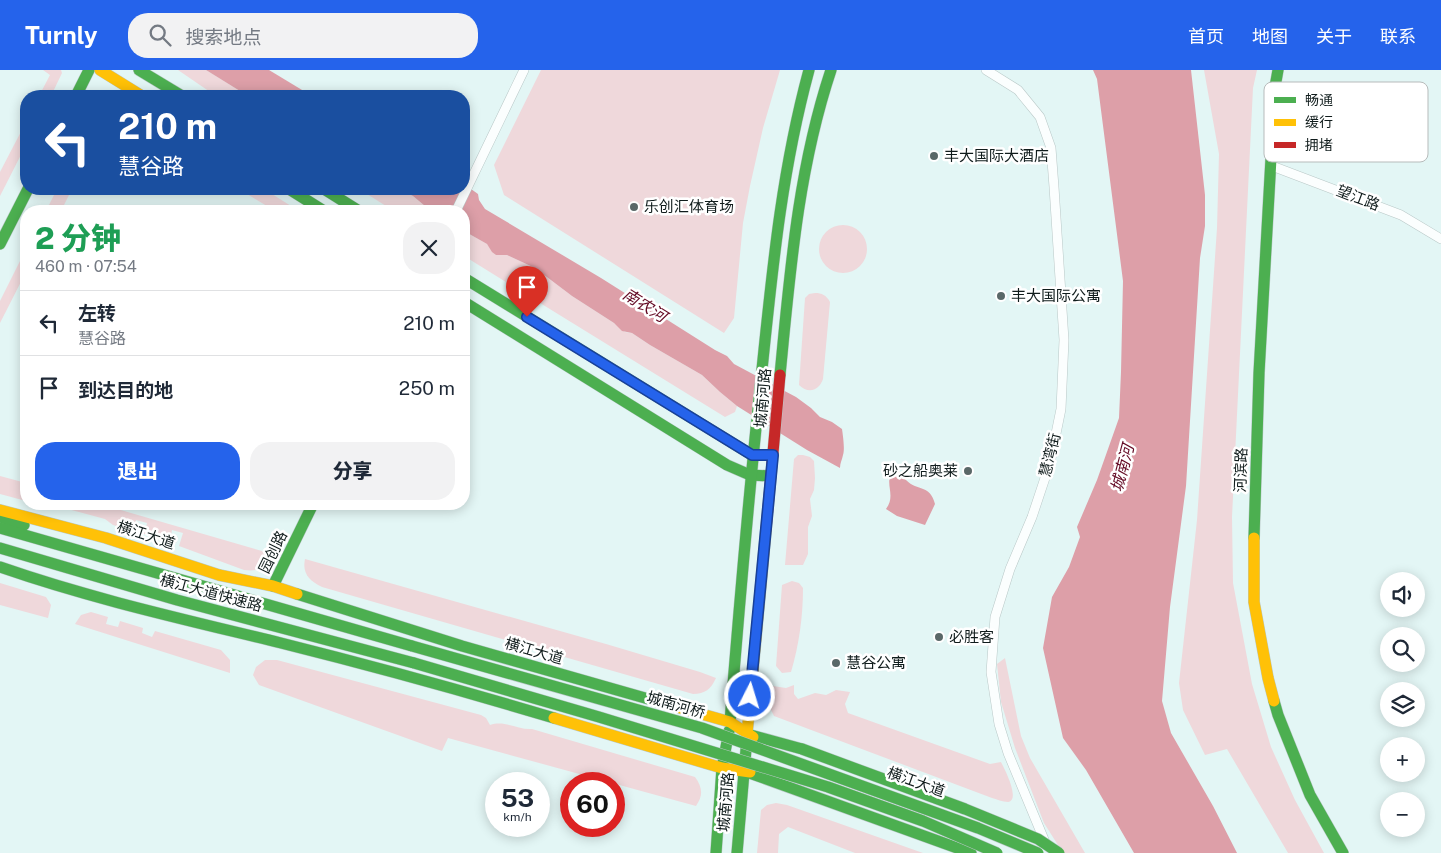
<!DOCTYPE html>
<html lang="zh">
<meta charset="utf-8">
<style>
:root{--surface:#fff;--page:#f2f2f3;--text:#1f2937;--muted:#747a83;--line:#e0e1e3;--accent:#2563eb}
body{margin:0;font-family:"Public Sans","Noto Sans SC",sans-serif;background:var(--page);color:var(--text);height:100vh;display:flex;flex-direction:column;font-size:19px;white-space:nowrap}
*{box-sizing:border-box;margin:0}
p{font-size:16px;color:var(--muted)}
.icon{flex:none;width:28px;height:28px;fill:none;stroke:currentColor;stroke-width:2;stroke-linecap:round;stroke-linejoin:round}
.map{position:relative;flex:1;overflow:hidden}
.side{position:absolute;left:20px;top:135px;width:450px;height:305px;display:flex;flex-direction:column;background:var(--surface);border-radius:20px;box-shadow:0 2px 12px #0003}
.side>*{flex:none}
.top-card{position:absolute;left:20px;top:20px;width:450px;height:105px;border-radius:20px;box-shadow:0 2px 12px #0003;background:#1a4fa0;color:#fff;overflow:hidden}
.controls{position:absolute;left:1380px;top:502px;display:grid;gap:10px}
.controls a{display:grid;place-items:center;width:45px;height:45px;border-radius:50%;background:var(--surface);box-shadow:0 2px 12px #0003;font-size:25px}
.speed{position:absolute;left:485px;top:702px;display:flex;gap:10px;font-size:25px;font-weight:700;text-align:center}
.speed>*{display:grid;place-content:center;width:65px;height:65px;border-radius:50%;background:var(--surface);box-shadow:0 2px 12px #0003;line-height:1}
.speed small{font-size:12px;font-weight:400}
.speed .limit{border:8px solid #d22;background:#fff;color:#111}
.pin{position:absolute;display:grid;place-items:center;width:42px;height:42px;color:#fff;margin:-51px -21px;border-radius:50% 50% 50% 0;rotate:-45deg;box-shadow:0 0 5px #0007}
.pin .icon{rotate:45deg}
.me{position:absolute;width:55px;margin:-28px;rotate:5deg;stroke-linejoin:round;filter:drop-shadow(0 0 4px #0008)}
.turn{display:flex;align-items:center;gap:18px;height:105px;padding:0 15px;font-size:22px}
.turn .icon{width:65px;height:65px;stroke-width:2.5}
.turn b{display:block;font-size:35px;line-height:42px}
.round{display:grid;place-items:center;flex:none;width:52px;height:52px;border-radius:20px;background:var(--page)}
.summary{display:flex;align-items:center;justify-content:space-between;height:85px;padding:0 15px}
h1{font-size:30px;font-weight:800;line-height:38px;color:#1e9e55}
.button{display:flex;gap:10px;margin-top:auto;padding:10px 15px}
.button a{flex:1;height:58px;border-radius:20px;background:var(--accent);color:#fff;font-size:20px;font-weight:800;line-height:58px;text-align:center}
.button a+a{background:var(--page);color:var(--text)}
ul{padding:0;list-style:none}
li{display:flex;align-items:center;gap:15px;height:65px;padding:0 15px;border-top:1px solid var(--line)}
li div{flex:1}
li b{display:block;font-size:19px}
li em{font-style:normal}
header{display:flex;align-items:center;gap:30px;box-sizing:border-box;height:70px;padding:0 25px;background:var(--accent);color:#fff}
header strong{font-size:24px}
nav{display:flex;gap:28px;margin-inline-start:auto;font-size:18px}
.search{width:350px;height:45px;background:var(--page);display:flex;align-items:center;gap:12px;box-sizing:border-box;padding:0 18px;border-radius:20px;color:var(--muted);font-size:19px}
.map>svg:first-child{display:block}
.green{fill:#efd8db}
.water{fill:#dd9fa8}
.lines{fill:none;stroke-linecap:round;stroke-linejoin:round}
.street-casing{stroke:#b9c8c7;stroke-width:10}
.fast-casing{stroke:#b9c8c7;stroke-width:12}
.slow-casing{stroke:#b9c8c7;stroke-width:12}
.jam-casing{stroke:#b9c8c7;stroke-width:12}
.street{stroke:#fbfefe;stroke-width:9}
.fast{stroke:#4caf50;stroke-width:11}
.slow{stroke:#ffc107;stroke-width:11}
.jam{stroke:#c62828;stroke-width:11}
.fast-bridge-casing{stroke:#b9c8c7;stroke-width:12;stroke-linecap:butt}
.fast-bridge{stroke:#4caf50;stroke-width:11}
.route-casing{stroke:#184099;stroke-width:12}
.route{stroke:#2563eb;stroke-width:9}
.poi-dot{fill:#5a6868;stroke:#fff;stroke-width:2}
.labels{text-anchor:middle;stroke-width:5;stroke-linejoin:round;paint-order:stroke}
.poi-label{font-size:15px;fill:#101c1c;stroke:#fff;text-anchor:start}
.street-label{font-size:15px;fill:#101c1c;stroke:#fff}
.water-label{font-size:16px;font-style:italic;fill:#620722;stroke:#fff}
.key{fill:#fff;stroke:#b7bbbb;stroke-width:1}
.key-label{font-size:14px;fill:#101c1c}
</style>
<header>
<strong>Turnly</strong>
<div class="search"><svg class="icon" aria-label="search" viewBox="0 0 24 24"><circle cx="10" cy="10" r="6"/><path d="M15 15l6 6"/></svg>搜索地点</div>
<nav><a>首页</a><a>地图</a><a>关于</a><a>联系</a></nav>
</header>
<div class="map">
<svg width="1441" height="783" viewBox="0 0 1441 783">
<rect width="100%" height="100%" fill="#e3f6f5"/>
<!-- green -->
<g class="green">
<polygon points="43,0 61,0 62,3 51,26 39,26 50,5"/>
<polygon points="178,0 206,0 248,26 216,26"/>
<polygon points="541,0 780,0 763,58 750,116 743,153 734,248 724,263 504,125 494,95"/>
<polygon points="1204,0 1257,0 1253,18 1232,447 1233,513 1252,614 1271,677 1295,730 1324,783 1288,783 1227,679 1205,685 1183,640 1179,613 1197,450 1217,158 1219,84"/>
<polygon points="26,52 26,75 0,126 0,102"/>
<polygon points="57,119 72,119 61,141 46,141"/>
<polygon points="239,119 264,119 299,141 275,141"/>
<polygon points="359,119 398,119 413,126 431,141 394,141"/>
<circle cx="843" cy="179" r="24"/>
<polygon points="464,161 487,174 496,185 507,185 535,198 572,226 614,253 625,262 632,263 650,275 702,305 720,322 737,336 735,342 725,347 464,186"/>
<polygon points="26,179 26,202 0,253 0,231"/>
<path d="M815,223C822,223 826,225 830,232L823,309C819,321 808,324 799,315L805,228L809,224Z"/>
<polygon points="798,385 803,385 810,387 814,391 815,408 814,420 810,429 812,446 808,457 808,484 803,495 785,495 794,389"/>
<polygon points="0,406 26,413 26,431 0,424"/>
<path d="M36,434H100L276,485C269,498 258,502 244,500L179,476L183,463L172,460L171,465L178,467L176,473L137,462L139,456L146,458L147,453L136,450L134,461L113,455L105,449L64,438Z"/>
<path d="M305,489L606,574L700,602L716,608C711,619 705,624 693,624L322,517C309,511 302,503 305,489Z"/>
<path d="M792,511L799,513L803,518C803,546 799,575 791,602L782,603L776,596L782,515Z"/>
<polygon points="0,513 46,527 51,535 48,548 0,535"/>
<polygon points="91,542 108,547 106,554 118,557 120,551 143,558 142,563 152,567 155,561 221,580 230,590 230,603 75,554 81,545"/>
<polygon points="1005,588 1021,666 1030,688 1085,783 1063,783 1044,753 1015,678 1001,632 997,594"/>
<path d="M265,590H277L481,645L486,648L490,655C505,650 518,660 532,659L695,707C703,718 703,726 696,736L448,668L442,681L259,615L253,605L256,597Z"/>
<path d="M794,615V624L798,629L815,623L826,625L836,620L850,622L845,634L848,643L990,694L1001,692C1004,698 1021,730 1008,732C1003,732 996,729 992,728L774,646L770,638L773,616L786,618Z"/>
<polygon points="776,733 787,735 923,783 855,783 788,757 779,764 778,783 757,783 761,740 767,735"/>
</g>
<!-- water -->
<g class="water">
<polygon points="206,0 269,0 312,26 248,26"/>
<polygon points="1093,0 1191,0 1205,125 1205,156 1200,188 1186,416 1170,537 1162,631 1171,663 1213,736 1237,783 1134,783 1086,700 1063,668 1043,578 1052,527 1069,497 1080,467 1077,457 1097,410 1119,348 1121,302 1123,211 1097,9"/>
<path d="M464,114L478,124L479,130L485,139L601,208L715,280L727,286L734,294L796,327L811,338L820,347L832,352L842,359C843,366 845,379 843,385C842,390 840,393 840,398L807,380L737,336L720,322L702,305L650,275L632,263L622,261L614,253L572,226L535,198L507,185H496L492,182L487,174L464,161V141H431L413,126L399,119H464Z"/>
<path d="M897,397C899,402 902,407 906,410C918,422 930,414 935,434L925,455L897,446L886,439C898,423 880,411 897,397Z"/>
</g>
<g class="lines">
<!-- street casing -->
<g class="street-casing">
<g id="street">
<polyline points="986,0 1018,20 1040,47 1051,78 1054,117 1064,270 1061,339 1050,393 1032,447 1010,499 995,547 991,602 999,654 1008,683 1045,772"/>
<polyline points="1272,96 1401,145 1441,169"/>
<polyline points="456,141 524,0"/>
</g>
</g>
<!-- fast casing -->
<g class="fast-casing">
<g id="fast">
<polyline points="139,0 182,26"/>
<polyline points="76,26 89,0"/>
<polyline points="289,119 324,141"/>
<polyline points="324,119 359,141"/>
<polyline points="0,174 28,119"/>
<polyline points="464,208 752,385 773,385"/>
<polyline points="464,232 727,395 750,405 771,406"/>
<path d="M780,305C790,202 798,99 831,0"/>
<polyline points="0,447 24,455"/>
<polyline points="0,458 412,576"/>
<polyline points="1254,468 1259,303 1275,17 1278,0"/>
<polyline points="0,478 177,530 414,593"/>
<path d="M0,497C92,529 187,550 281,573C373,596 464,621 554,648"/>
<polyline points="273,516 313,434"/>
<polyline points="297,524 462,576 652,630"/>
<polyline points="1274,631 1278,645 1310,725 1343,783"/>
<path d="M730,652C739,538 749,424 761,309C772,203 781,103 809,0"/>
<polyline points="747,664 802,679"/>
<polyline points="744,701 971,783"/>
<polyline points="716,783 722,698 729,661"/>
<polyline points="737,783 747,668"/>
</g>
</g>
<!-- slow casing -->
<g class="slow-casing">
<g id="slow">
<polyline points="100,0 142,26"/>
<polyline points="0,440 106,468 219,505 273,516 297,524"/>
<polyline points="1254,468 1254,532 1268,608 1274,631"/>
<polyline points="652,630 730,652 753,667"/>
<polyline points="554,648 722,698 750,702"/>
<polyline points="747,664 766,460"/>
</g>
</g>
<!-- jam casing -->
<g class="jam-casing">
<polyline id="jam" points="766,460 780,305"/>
</g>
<!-- street -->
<use href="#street" class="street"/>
<!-- fast -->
<use href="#fast" class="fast"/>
<!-- slow -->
<use href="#slow" class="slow"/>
<!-- jam -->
<use href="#jam" class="jam"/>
<!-- fast-bridge casing -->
<g class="fast-bridge-casing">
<g id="fast-bridge">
<polyline points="412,576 702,658 978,758 1038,783"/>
<polyline points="414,593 599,647 828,717 923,751 997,783"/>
<polyline points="802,679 965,739 1038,769 1059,783"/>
</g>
</g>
<!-- fast-bridge -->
<use href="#fast-bridge" class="fast-bridge"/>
</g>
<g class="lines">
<!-- route casing -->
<g class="route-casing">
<polyline id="route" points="527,247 752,385 773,385 750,626"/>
</g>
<!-- route -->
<use href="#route" class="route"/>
</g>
<!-- markers -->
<g class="poi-dot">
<circle cx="934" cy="86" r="5"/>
<circle cx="634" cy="137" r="5"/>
<circle cx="1001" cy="226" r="5"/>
<circle cx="968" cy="401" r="5"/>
<circle cx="939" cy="567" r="5"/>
<circle cx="836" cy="593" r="5"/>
</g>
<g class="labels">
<!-- poi labels -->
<g class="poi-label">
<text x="944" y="91">丰大国际大酒店</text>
<text x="644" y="142">乐创汇体育场</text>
<text x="1011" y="231">丰大国际公寓</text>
<text x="958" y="406" text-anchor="end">砂之船奥莱</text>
<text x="949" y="572">必胜客</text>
<text x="846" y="598">慧谷公寓</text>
</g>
<!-- street labels -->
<g class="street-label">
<text transform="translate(1358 128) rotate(21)" y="5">望江路</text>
<text transform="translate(763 328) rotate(-85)" y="5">城南河路</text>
<text transform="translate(1050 385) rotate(-76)" y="5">慧湾街</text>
<text transform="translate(1241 400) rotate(-88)" y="5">河滨路</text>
<text transform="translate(146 465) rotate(18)" y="5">横江大道</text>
<text transform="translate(273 482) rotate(-64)" y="5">园创路</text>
<text transform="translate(211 523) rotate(15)" y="5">横江大道快速路</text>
<text transform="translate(534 581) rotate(16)" y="5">横江大道</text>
<text transform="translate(676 635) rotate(16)" y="5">城南河桥</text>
<text transform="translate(916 712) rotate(20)" y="5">横江大道</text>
<text transform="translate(726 732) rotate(-85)" y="5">城南河路</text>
</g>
<!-- water labels -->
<g class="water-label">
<text transform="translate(645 235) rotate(32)" y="6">南农河</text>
<text transform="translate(1122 398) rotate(-75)" y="6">城南河</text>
</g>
</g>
<!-- legend -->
<rect x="1264" y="12" width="164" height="80" rx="8" class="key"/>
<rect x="1274" y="27" width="22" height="6" fill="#4caf50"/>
<rect x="1274" y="49" width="22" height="7" fill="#ffc107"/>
<rect x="1274" y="72" width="22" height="6" fill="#c62828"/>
<g class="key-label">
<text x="1305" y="35">畅通</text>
<text x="1305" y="57">缓行</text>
<text x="1305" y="80">拥堵</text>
</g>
</svg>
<div class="controls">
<a><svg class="icon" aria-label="sound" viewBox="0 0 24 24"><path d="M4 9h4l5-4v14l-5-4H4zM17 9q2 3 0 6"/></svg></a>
<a><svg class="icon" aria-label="search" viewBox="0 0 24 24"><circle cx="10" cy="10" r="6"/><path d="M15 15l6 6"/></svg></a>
<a><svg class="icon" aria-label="layers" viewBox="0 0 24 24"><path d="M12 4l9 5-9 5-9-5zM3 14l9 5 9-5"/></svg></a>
<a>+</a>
<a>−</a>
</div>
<div class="speed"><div>53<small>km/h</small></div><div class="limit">60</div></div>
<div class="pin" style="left:527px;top:247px;background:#d93025"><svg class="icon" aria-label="arrive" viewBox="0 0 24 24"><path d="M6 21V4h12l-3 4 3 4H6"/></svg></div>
<svg class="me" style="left:750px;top:626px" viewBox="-20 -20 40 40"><circle r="17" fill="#2563eb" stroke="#fff" stroke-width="3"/><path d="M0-11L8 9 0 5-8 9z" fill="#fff"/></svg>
<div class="top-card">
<div class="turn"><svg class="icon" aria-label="left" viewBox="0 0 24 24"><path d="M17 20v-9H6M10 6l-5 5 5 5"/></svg><div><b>210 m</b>慧谷路</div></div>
</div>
<section class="side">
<div class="summary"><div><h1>2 分钟</h1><p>460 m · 07:54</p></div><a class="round"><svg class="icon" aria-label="close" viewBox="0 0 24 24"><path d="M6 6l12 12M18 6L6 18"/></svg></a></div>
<ul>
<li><svg class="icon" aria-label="left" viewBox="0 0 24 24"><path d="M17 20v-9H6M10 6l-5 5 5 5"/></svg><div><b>左转</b><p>慧谷路</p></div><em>210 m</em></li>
<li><svg class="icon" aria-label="arrive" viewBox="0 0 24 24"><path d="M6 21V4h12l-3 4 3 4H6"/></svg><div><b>到达目的地</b></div><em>250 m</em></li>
</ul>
<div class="button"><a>退出</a><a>分享</a></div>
</section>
</div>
